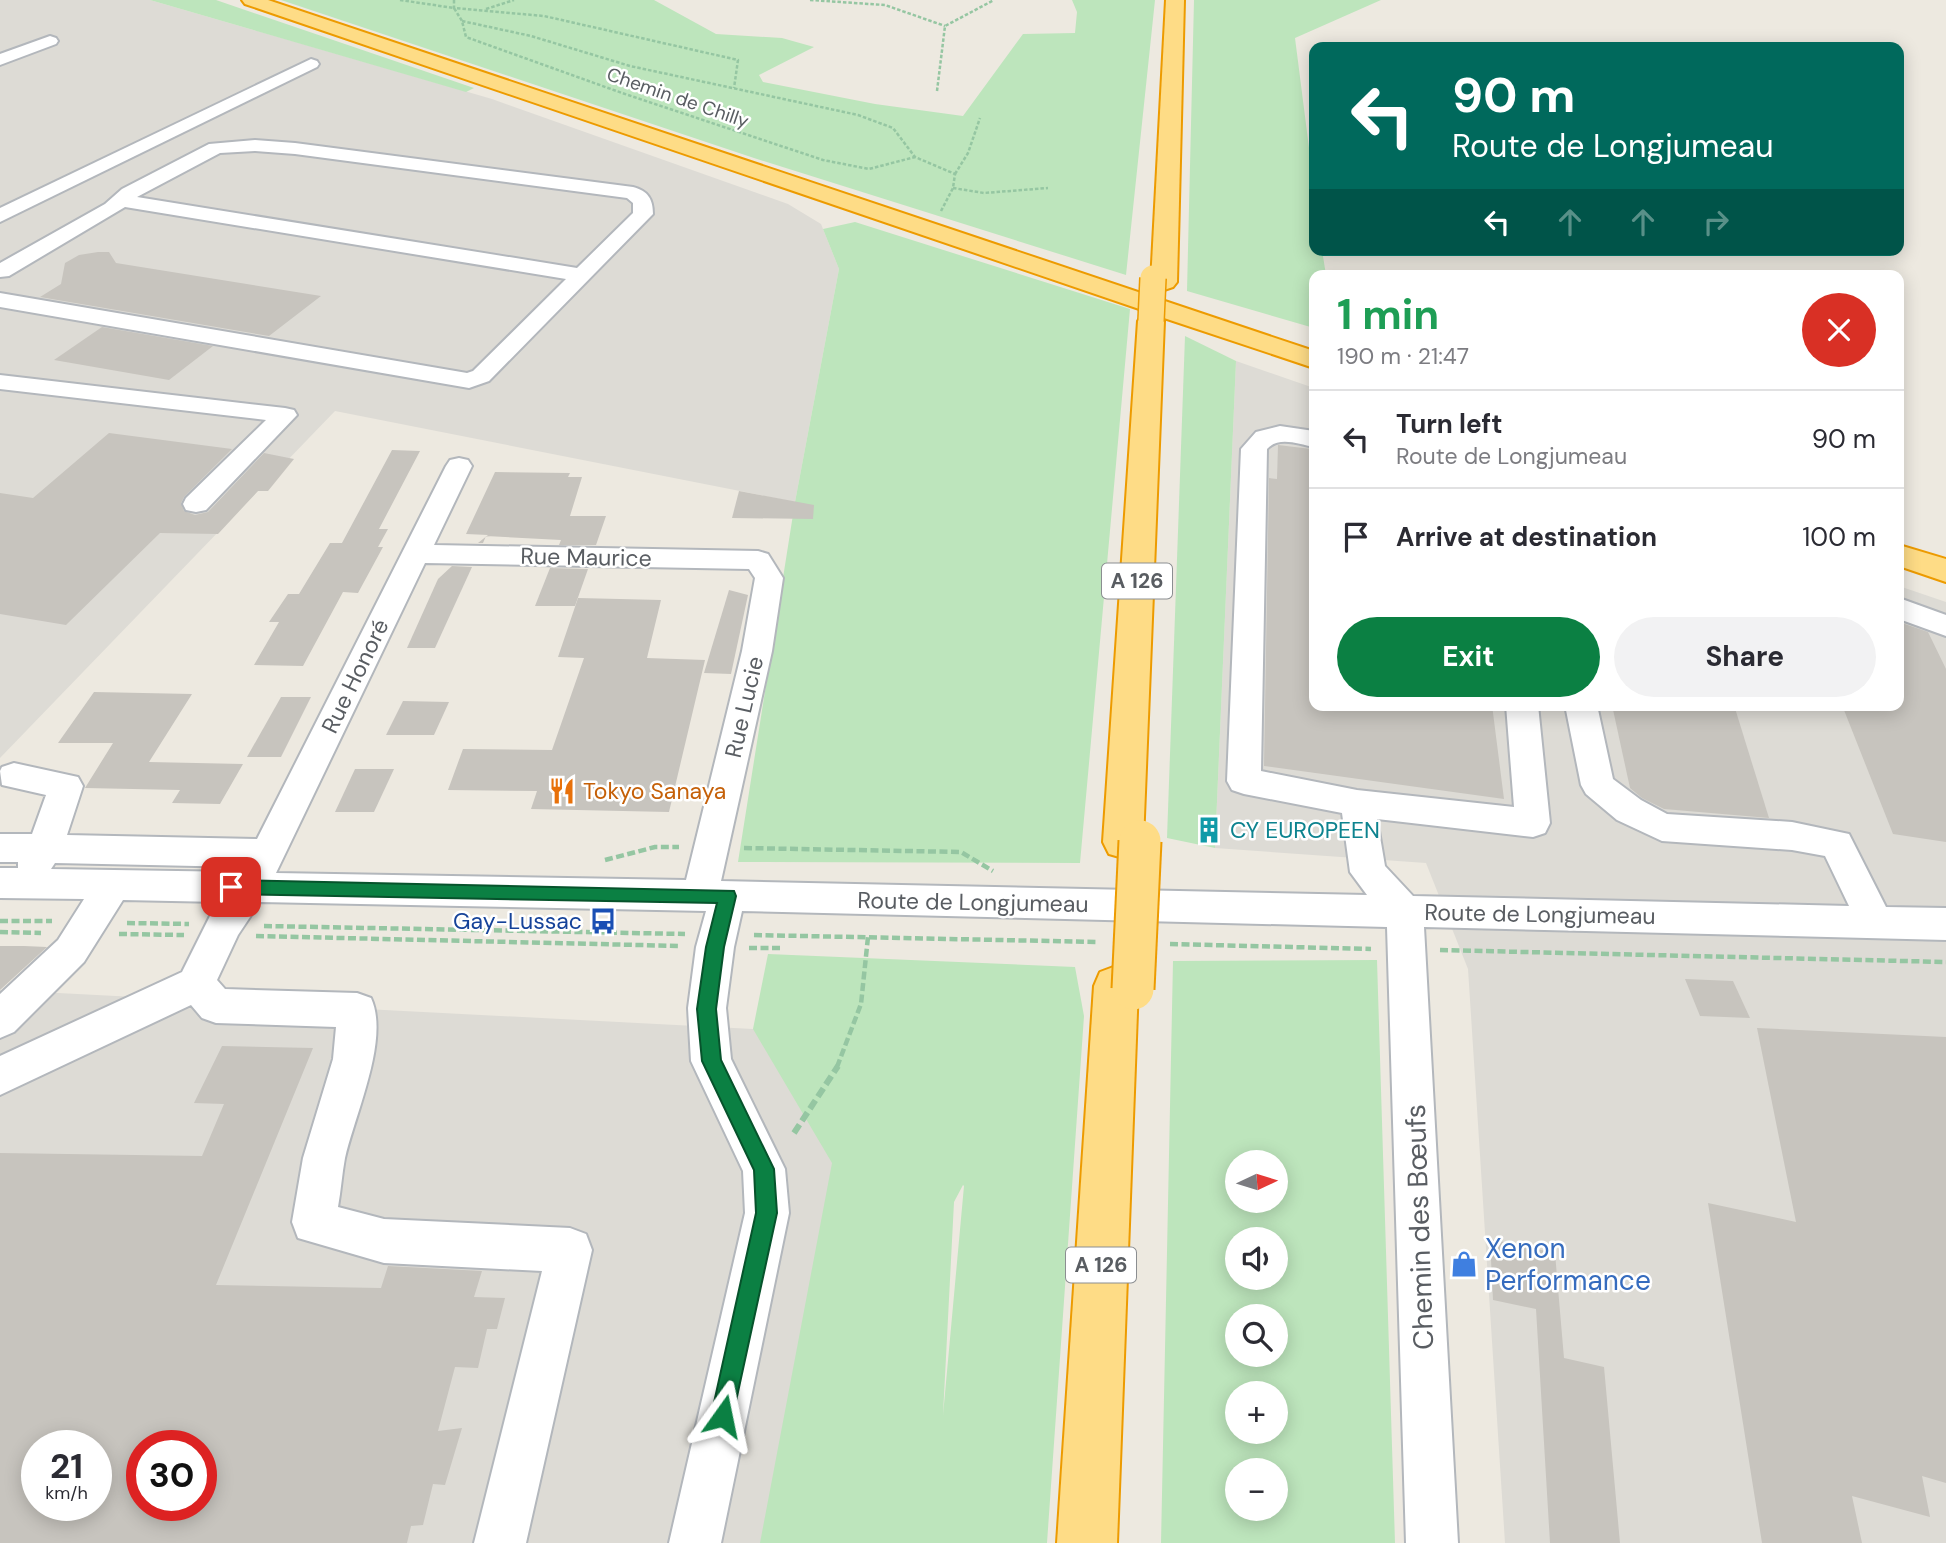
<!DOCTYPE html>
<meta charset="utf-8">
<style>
:root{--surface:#fff;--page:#f2f2f3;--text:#2b2b33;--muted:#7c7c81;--line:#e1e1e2;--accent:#0b8043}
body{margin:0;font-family:"DM Sans",sans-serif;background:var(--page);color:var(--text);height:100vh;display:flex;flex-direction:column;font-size:26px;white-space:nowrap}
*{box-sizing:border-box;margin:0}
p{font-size:23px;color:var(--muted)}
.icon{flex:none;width:38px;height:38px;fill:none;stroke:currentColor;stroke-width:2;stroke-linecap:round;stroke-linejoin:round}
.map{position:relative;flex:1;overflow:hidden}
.panel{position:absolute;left:1309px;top:270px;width:595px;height:441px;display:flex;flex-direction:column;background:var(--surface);border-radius:14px;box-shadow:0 4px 18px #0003}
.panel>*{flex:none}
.guide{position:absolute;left:1309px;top:42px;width:595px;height:214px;border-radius:14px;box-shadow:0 4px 18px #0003;background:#00695c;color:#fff;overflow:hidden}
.needle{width:46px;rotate:86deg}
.fabs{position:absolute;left:1225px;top:1150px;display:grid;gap:14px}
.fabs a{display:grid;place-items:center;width:63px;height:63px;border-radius:50%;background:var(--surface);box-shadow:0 4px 18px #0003;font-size:35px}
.speed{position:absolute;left:21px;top:1430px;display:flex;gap:14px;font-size:35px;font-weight:700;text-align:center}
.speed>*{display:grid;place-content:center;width:91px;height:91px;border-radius:50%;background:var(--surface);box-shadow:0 4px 18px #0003;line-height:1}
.speed small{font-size:18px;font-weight:400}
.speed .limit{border:10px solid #d22;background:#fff;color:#111}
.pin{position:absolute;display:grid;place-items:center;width:60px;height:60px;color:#fff;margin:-30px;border-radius:14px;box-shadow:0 4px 10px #0006}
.me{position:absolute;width:77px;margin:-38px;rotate:12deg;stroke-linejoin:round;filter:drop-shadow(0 0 5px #0008)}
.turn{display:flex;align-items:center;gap:24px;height:147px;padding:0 28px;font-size:32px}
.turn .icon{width:91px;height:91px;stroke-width:2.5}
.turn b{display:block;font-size:49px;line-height:60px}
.lanes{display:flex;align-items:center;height:66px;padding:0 28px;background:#0003;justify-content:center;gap:35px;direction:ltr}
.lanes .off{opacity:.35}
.round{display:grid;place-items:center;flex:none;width:74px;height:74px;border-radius:37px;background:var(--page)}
.overview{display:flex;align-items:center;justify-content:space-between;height:119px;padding:0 28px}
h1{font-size:42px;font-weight:700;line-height:52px;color:#1e9e55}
.button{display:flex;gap:14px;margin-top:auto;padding:14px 28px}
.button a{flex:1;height:80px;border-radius:42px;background:var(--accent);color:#fff;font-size:28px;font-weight:700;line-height:80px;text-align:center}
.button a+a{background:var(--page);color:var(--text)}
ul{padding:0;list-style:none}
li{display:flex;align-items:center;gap:21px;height:98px;padding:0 28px;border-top:2px solid var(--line)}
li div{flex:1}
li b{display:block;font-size:26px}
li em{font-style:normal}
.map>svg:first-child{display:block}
.industrial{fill:#dddbd5;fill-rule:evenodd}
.green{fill:#bde5bc;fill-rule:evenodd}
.building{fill:#c7c4be;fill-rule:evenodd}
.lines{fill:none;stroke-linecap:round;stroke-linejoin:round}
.minor-casing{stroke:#b3b7bc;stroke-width:4}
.highway-casing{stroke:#ed9b00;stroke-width:4}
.path-far2{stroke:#95c6a2;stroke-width:2.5;stroke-dasharray:3.5 2;stroke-linecap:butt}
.path-far1{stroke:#95c6a2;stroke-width:4.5;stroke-dasharray:8 3.5;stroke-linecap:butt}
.path{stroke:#95c6a2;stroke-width:6;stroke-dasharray:10 4.5;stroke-linecap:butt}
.minor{fill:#fff;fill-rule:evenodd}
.highway{fill:#fedc86;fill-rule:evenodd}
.highway-bridge-far1-casing{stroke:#ed9b00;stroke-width:28;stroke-linecap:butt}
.highway-bridge-casing{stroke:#ed9b00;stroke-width:45;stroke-linecap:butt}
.highway-bridge-far1{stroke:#fedc86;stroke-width:25}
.highway-bridge{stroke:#fedc86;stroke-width:41}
.route{fill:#0b8043;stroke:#07532c;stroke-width:2}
.labels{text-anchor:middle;stroke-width:5;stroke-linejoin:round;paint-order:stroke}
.far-street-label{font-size:19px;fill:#595d62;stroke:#fff}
.shield{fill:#fff;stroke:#8b8e91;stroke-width:2}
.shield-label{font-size:21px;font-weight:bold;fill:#595d62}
.street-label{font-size:23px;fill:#595d62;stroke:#fff}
.food-label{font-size:23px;fill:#c56008;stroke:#fff;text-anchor:start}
.culture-label{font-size:23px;fill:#0d838f;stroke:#fff;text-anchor:start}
.transit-label{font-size:23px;fill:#164399;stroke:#fff;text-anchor:end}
.near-street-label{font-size:28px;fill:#595d62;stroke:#fff}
.near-shop-label{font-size:28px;fill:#366cbe;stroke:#fff;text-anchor:start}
</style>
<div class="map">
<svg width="1946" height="1543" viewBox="0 0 1946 1543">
<rect width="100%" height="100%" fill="#ede9e0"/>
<!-- industrial -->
<g class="industrial">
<polygon points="0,0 150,0 492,99 788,204 821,224 839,269 795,502 335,411 0,758"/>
<polygon points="1236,361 1314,388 1314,705 1899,705 1899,586 1946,602 1946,1543 1505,1543 1468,969 1426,863 1215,848"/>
<path d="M0,990L753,1029L987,1033L887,1543H0ZM37,1446H96V1505H37ZM142,1446H201V1505H142Z"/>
</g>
<!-- green -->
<g class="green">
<polygon points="150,0 216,0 474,88 466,92"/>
<polygon points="281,0 654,0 716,34 782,38 814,47 759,75 763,82 875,104 963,116 1023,34 1075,33 1077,12 1072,0 1155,0 1126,275 754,158"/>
<polygon points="1194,0 1381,0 1295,38 1314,187 1314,250 1322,250 1326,275 1314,275 1314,328 1187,291"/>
<polygon points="855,222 1130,309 1080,863 738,862 795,502 839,269 823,229"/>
<polygon points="1185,336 1236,361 1215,848 1167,838"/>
<path d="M768,954L1075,967L1084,1016L1047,1543H760L832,1163L753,1029ZM963,1185L964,1186L943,1415L954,1202Z"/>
<path d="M1377,960L1395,1543H1161L1173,961ZM1276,1162V1200H1237V1162ZM1276,1239V1278H1237V1239ZM1237,1316H1276V1354H1237ZM1237,1393H1276V1432H1237ZM1276,1470V1508H1237V1470Z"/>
</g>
<!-- building -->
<g class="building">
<polygon points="98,252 109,252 116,263 321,296 269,336 40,297 61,284 65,263 79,255"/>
<polygon points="102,327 213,346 169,380 54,360"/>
<polygon points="109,433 232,449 184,497 181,503 184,511 195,515 208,512 264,453 294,459 268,491 258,491 218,534 160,533 66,625 0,614 0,493 33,498"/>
<polygon points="1278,445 1311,449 1311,455 1314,455 1314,705 1492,705 1504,799 1264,766 1269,478 1277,479"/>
<polygon points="392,450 420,451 379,529 388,529 378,547 383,547 358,593 343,592 303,666 254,665 279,622 269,622 288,594 299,594 330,543 342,543"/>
<polygon points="495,472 570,473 568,477 582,477 570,516 606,516 596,545 559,545 561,540 486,536 483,543 478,543 488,535 466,534"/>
<polygon points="739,491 814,505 813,519 732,518"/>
<polygon points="452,566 472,567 435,648 407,648 438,579"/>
<polygon points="550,568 588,569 575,606 535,606"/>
<polygon points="729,590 748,595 731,674 704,673"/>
<polygon points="578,598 661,600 647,658 705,660 669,812 531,809 537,791 448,790 463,749 552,750 584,658 558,657"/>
<polygon points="1899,622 1928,632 1946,669 1946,842 1893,834 1842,705 1899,705"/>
<polygon points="94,692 192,694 149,762 243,764 220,804 172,803 180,790 85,788 113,743 58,743"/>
<polygon points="281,697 311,697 281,757 247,757"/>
<polygon points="403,701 449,702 434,735 386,735"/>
<polygon points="1612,705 1734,705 1769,818 1664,809 1642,798 1630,788"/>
<polygon points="355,769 394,769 374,812 335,812"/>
<polygon points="0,946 24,946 47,947 0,990"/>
<polygon points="1685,979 1733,981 1750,1018 1700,1016"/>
<polygon points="1757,1028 1946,1037 1946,1483 1922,1476 1930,1517 1852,1496 1862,1543 1762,1543 1708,1203 1796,1222"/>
<path d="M222,1046L313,1048L216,1285L381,1288L388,1266L482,1271L474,1297L505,1298L497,1329H487L478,1368L455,1367L438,1431L462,1428L445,1485L433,1484L423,1525L411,1526L407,1543H0V1153L202,1156L224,1104L194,1103ZM37,1446H96V1505H37ZM142,1446H201V1505H142Z"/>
<polygon points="1490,1239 1555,1253 1564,1358 1604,1367 1620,1543 1550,1543 1536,1309 1493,1300"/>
</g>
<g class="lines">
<!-- minor casing -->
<g class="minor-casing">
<g id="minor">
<polygon points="50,36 56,38 58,41 56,44 0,65 0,54"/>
<polygon points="311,59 317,61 319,64 317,67 0,222 0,208"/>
<path d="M255,140L295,143L633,187C648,191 653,199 653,214L489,381L469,388L0,307V293L467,373L473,371L566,279L125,207L9,276L0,277V263L105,204L122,189L209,144ZM255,151L295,154L627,198L633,203V213L577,268L137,197L220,153Z"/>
<polygon points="0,375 285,408 294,410 297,415 206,510 196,512 186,510 183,504 186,498 266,420 0,389"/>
<path d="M1280,426L1314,431V447C1298,444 1279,436 1267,449L1261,771L1357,790L1514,807L1506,705H1538L1550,823L1545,833L1533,837L1377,819L1385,866L1413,896L1849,906L1825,856L1792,850L1662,841L1617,820L1586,794L1581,785L1565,705H1597L1613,779L1641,800L1667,814L1792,822L1849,834L1886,907L1946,908V940L1424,927L1458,1543H1406L1387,927L742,911L734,947L726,1008L731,1059L785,1169L789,1213L721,1543H669L745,1213L743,1171L691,1061L688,1008L696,947L706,911L260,902L238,935L217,980L225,989L357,993L371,998C390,1039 355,1114 345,1158C342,1174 341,1190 338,1207L384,1219L570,1228L586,1234L592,1250L526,1543H474L542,1271L384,1263L298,1238L292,1222L303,1158L333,1059L336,1027L216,1023L202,1018L191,1005L0,1095V1056L182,972L211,914L220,902L123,900L84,962L14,1032L0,1038V994L58,940L84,899L0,898V868H18V862H0V834H32L46,795L2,785L0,771L2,767L14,763L78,777L83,786L67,835L257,839L446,466L450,460L459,458L468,460L472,466L434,545L758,551L768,554L783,578L772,651L721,881L1367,895L1350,872L1342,813L1244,794L1232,790L1227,781L1241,449L1256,432ZM425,563L749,569L755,578L742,651L686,880L276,873ZM55,863L243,867L240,872L51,869Z"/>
<polygon points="1899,598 1946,615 1946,636 1899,619"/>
</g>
</g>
<!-- highway casing -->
<g class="highway-casing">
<g id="highway">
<polygon points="242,0 268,0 1314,351 1314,368 1161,317 1164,321 1143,842 1137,854 1123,858 1109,854 1103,842 1138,321 1142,315 1151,313 245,4"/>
<polygon points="1166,0 1184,0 1177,282 1173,287 1164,290 1155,287 1151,282"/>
<polygon points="1899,545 1946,559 1946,582 1899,566"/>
<polygon points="1116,966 1132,972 1138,986 1117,1543 1057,1543 1094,986 1100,972"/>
</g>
</g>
<!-- path-far2 -->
<g class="path-far2">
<polyline points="400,0 454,8 462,21 466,37 622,93 823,160 869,169 915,157"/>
<polyline points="454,0 454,8 544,16 738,60 734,88"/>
<polyline points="810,0 885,5 945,26"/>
<polyline points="486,9 514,0"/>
<polyline points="462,21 531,36 630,66 858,115 893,128 915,157 955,174 953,188 941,211"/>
<polyline points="937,91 945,26 994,0"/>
<polyline points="955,174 968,153 980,118"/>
<polyline points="953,188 984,193 1048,188"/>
</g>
<!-- path-far1 -->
<g class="path-far1">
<polyline points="744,848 961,852 993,871"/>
<polyline points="605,860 655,847 679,847"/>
<polyline points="0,921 52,921"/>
<polyline points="127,923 189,924"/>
<polyline points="264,926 685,934"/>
<polyline points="0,932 41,933"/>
<polyline points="119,934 184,935"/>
<polyline points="754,935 1098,942"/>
<polyline points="256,936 681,946"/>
<polyline points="1170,944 1371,949"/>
<polyline points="749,948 780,948"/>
<polyline points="1440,950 1946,962"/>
<polyline points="837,1067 861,1004 868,937"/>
</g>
<!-- path -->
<polyline class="path" points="794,1133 838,1066"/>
<!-- minor -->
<use href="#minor" class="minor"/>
<!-- highway -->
<use href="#highway" class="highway"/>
<!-- highway-bridge-far1 casing -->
<g class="highway-bridge-far1-casing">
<polyline id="highway-bridge-far1" points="1151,321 1153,278"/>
</g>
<!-- highway-bridge casing -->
<g class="highway-bridge-casing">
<polyline id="highway-bridge" points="1133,989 1140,841"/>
</g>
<!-- highway-bridge-far1 -->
<use href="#highway-bridge-far1" class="highway-bridge-far1"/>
<!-- highway-bridge -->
<use href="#highway-bridge" class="highway-bridge"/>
</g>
<!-- route -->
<polygon class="route" points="231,880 734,891 736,896 724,947 716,1009 721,1060 774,1169 777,1213 731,1424 723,1428 715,1424 711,1416 756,1213 754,1170 702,1061 697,1009 706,947 717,903 231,894 225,892 223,887 225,882"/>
<!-- icons -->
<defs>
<g id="restaurant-bare" transform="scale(2.1)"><path d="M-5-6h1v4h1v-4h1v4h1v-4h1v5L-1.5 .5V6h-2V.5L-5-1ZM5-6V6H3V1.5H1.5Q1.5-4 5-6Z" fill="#e8710a" stroke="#fff" stroke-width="2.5" paint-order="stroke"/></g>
<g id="building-bare" transform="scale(2.1)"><path d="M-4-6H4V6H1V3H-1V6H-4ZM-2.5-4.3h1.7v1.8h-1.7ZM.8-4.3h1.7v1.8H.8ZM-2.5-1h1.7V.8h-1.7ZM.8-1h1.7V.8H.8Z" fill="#0f9aa8" stroke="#fff" stroke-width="2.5" paint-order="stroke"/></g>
<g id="bus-bare" transform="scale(2.1)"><path d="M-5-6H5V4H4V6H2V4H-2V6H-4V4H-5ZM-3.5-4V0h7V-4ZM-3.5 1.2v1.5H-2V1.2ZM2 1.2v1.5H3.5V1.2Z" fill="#1a4fb4" stroke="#fff" stroke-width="2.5" paint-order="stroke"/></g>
<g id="shop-bare" transform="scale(2.1)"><path d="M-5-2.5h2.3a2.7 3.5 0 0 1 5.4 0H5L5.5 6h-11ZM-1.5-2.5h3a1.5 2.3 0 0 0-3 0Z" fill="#3f7fe0" stroke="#fff" stroke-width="2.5" paint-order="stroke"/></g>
</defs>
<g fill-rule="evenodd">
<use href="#restaurant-bare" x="562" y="791"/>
<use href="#building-bare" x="1209" y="830"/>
<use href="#bus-bare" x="603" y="921"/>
<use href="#shop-bare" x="1464" y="1264"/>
</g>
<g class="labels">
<!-- far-street labels -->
<g class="far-street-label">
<text transform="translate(678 97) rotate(19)" y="7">Chemin de Chilly</text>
</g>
<!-- shield labels -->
<g class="shield">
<rect x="1102" y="563.5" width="70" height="35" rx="5"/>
<rect x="1066" y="1247.5" width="70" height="35" rx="5"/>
</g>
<g class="shield-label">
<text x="1137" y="588">A 126</text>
<text x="1101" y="1272">A 126</text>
</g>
<!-- street labels -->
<g class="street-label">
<text transform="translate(586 557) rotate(1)" y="8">Rue Maurice</text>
<text transform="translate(355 676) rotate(-64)" y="8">Rue Honoré</text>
<text transform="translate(744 707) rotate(-77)" y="8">Rue Lucie</text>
<text transform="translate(973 902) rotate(1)" y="8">Route de Longjumeau</text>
<text transform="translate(1540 914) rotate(1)" y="8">Route de Longjumeau</text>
</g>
<!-- food labels -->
<g class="food-label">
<text x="583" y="799">Tokyo Sanaya</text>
</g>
<!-- culture labels -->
<g class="culture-label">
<text x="1230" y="838">CY EUROPEEN</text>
</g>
<!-- transit labels -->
<g class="transit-label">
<text x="582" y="929">Gay-Lussac</text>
</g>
<!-- near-street labels -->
<g class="near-street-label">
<text transform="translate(1419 1227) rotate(-92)" y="10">Chemin des Bœufs</text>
</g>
<!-- near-shop labels -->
<g class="near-shop-label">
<text x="1485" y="1258">Xenon<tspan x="1485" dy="32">Performance</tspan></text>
</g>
</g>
</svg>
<div class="fabs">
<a><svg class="needle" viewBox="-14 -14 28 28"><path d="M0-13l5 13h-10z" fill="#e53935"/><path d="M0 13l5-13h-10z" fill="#7c7c81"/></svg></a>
<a><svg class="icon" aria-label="sound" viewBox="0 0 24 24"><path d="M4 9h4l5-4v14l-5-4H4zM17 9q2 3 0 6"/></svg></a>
<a><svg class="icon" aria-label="search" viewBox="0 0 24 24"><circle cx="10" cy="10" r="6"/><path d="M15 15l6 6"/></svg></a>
<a>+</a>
<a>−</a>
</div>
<div class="speed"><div>21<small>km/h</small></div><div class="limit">30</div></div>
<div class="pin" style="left:231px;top:887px;background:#d93025"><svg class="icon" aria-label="arrive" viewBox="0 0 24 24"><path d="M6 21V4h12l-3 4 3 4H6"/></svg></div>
<svg class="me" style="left:723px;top:1416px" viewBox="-20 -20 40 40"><path d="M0-17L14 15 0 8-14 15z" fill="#0b8043" stroke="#fff" stroke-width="4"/></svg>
<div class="guide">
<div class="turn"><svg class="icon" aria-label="left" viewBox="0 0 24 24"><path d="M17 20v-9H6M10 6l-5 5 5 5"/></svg><div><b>90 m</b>Route de Longjumeau</div></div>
<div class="lanes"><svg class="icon" aria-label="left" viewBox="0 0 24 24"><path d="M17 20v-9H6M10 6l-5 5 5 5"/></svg><svg class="icon off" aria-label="ahead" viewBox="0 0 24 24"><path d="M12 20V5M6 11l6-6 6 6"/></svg><svg class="icon off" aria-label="ahead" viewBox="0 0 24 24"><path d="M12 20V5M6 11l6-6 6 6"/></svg><svg class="icon off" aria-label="right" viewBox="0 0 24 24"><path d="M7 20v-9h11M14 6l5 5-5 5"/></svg></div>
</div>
<section class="panel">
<div class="overview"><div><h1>1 min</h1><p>190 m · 21:47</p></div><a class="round" style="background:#d93025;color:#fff"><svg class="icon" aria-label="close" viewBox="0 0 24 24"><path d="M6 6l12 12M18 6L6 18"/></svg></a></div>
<ul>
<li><svg class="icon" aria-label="left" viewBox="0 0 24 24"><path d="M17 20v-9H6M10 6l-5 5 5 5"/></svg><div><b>Turn left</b><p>Route de Longjumeau</p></div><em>90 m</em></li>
<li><svg class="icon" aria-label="arrive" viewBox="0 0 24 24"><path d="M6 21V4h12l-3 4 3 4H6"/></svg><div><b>Arrive at destination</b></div><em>100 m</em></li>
</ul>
<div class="button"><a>Exit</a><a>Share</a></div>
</section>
</div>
